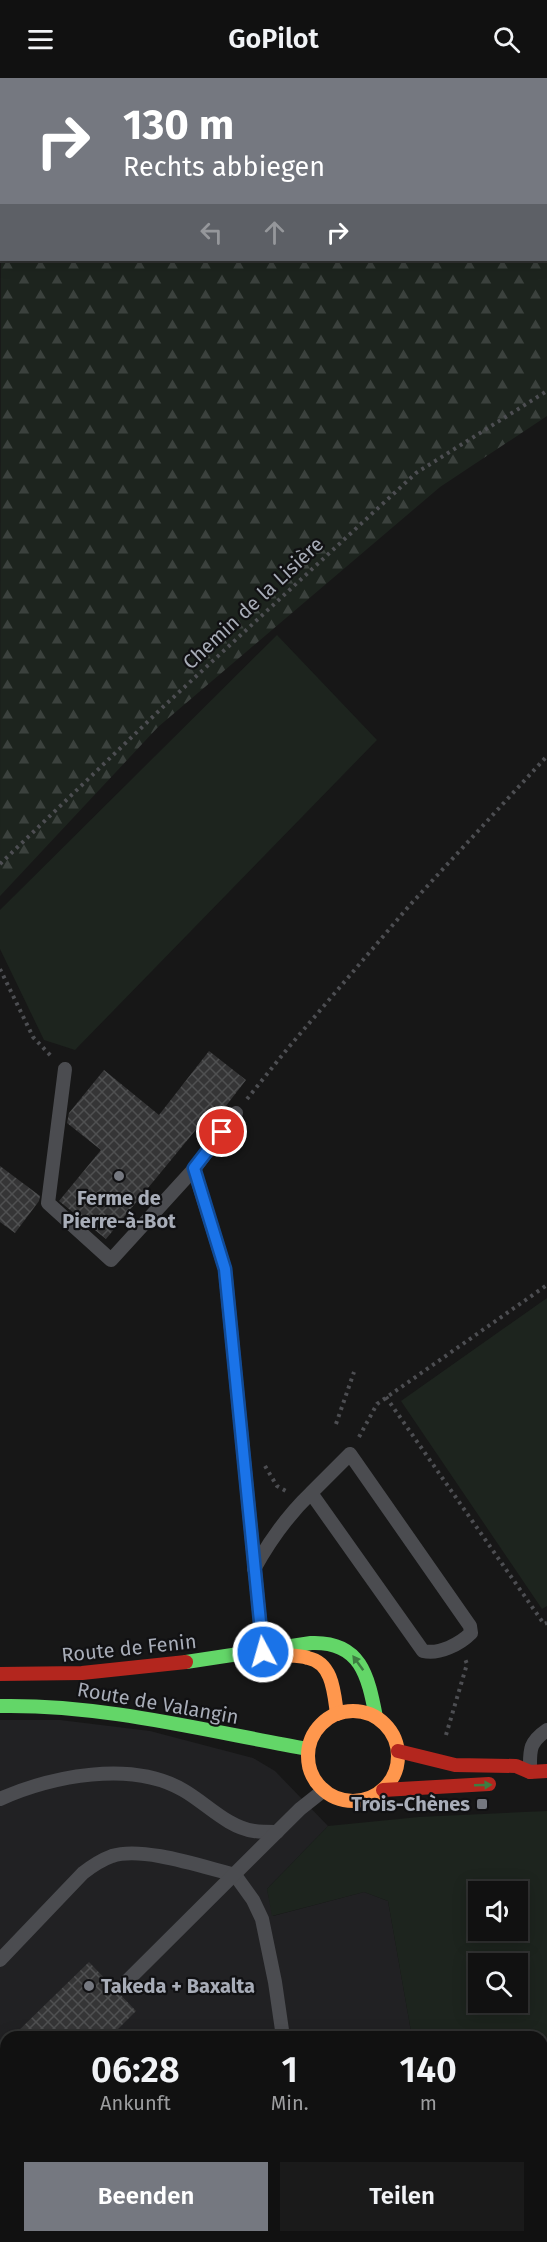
<!DOCTYPE html>
<html lang="de">
<meta charset="utf-8">
<style>
:root{--surface:#111;--page:#1a1a1a;--text:#f1f3f6;--muted:#9c9d9f;--line:#303131;--accent:#757880}
body{margin:0;font-family:"Fira Sans",sans-serif;background:var(--page);color:var(--text);height:100vh;display:flex;flex-direction:column;font-size:22px;white-space:nowrap}
*{box-sizing:border-box;margin:0}
p{font-size:20px;color:var(--muted)}
.icon{flex:none;width:33px;height:33px;fill:none;stroke:currentColor;stroke-width:2;stroke-linecap:round;stroke-linejoin:round}
.map{position:relative;flex:1;overflow:hidden}
.details{position:absolute;left:0px;top:1953px;width:548px;height:212px;display:flex;flex-direction:column;background:var(--surface);border-radius:18px 18px 0 0;box-shadow:0 3px 15px #0003,0 0 0 2px var(--line)}
.details>*{flex:none}
.top-card{position:absolute;left:0px;top:0px;width:548px;height:183px;box-shadow:0 3px 15px #0003,0 0 0 2px var(--line);background:#757880;color:#fff;overflow:hidden}
.buttons{position:absolute;left:468px;top:1803px;display:grid;gap:12px}
.buttons a{display:grid;place-items:center;width:60px;height:60px;border-radius:0px;background:var(--surface);box-shadow:0 3px 15px #0003,0 0 0 2px var(--line);font-size:30px}
.pin{position:absolute;display:grid;place-items:center;width:51px;height:51px;color:#fff;margin:-26px;border:3px solid #fff;border-radius:50%;box-shadow:0 2px 6px #0007}
.me{position:absolute;width:66px;margin:-33px;rotate:354deg;stroke-linejoin:round;filter:drop-shadow(0 0 4px #0008)}
.turn{display:flex;align-items:center;gap:21px;height:126px;padding:0 24px;font-size:27px}
.turn .icon{width:78px;height:78px;stroke-width:2.5}
.turn b{display:block;font-size:42px;line-height:51px}
.lanes{display:flex;align-items:center;height:57px;padding:0 24px;background:#0003;justify-content:center;gap:30px;direction:ltr}
.lanes .off{opacity:.35}
.eta{display:flex;justify-content:space-evenly;align-items:center;height:102px;text-align:center}
.eta b{font-size:36px;font-weight:600;line-height:42px}
.action{display:flex;gap:12px;margin-top:auto;padding:12px 24px}
.action a{flex:1;height:69px;border-radius:0px;background:var(--accent);color:#fff;font-size:24px;font-weight:600;line-height:69px;text-align:center}
.action a+a{background:var(--page);color:var(--text)}
header{display:flex;justify-content:space-between;align-items:center;height:78px;padding:0 24px;background:var(--surface);font-size:27px;font-weight:600}
.map>svg:first-child{display:block}
.built{fill:#212123}
.grass{fill:#1d241e;fill-rule:evenodd}
.forest{fill:url(#forest-firs)}
.building{fill:url(#building-cross-hatch)}
.lines{fill:none;stroke-linecap:round;stroke-linejoin:round}
.path{stroke:#4d4e52;stroke-width:4;stroke-dasharray:3 4.5;stroke-linecap:butt}
.lane{stroke:#4b4c50;stroke-width:14}
.fast{stroke:#63d668;stroke-width:14}
.slow{stroke:#ff974d;stroke-width:14}
.jam{stroke:#b3261e;stroke-width:14}
.oneway{fill:#3e7d42}
.route-casing{stroke:#114b97;stroke-width:15}
.route{stroke:#1a73e8;stroke-width:10}
.poi-dot{fill:#757880;stroke:#111113;stroke-width:2}
.labels{text-anchor:middle;stroke-width:4.5;stroke-linejoin:round;paint-order:stroke}
.street-label{font-size:20px;fill:#a8adb8;stroke:#111113}
.poi-label{font-size:20px;font-weight:bold;fill:#a8adb8;stroke:#111113}
</style>
<header><svg class="icon" aria-label="menu" viewBox="0 0 24 24"><path d="M4 6h16M4 12h16M4 18h16"/></svg>GoPilot<svg class="icon" aria-label="search" viewBox="0 0 24 24"><circle cx="10" cy="10" r="6"/><path d="M15 15l6 6"/></svg></header>
<div class="map">
<svg width="547" height="2164" viewBox="0 0 547 2164">
<defs>
<pattern id="forest-firs" width="22" height="20" patternUnits="userSpaceOnUse" patternTransform="scale(1.5)"><rect width="22" height="20" fill="#1d241e"/><path d="M5 1l3.5 6h-7zM16 11l3.5 6h-7z" fill="#3b413d"/></pattern>
<pattern id="building-cross-hatch" width="8" height="8" patternUnits="userSpaceOnUse" patternTransform="scale(1.5)"><rect width="8" height="8" fill="#353536"/><path d="M0 0l8 8M0 8l8-8" fill="none" stroke="#4f5051"/></pattern>
</defs>
<rect width="100%" height="100%" fill="#171717"/>
<!-- built -->
<polygon class="built" points="0,1642 60,1642 150,1653 253,1680 275,1693 328,1748 267,1811 273,1838 364,1814 388,1823 412,1959 6,1959 6,2158 408,2159 408,2164 0,2164"/>
<!-- grass -->
<g class="grass">
<polygon points="277,557 377,662 75,972 44,962 0,871 0,832"/>
<polygon points="547,1220 547,1528 542,1531 401,1323"/>
<path d="M547,1733V2163L408,2164V2158H542V1959H412L388,1823L364,1814L272,1838L267,1811L328,1748L419,1739ZM478,1814H518V1852H478ZM478,1886H518V1924H478Z"/>
</g>
<!-- forest -->
<polygon class="forest" points="35,0 547,0 547,338 440,409 158,649 0,818 1,72 2,182 546,182 546,2"/>
<!-- building -->
<g class="building">
<polygon points="209,973 246,1002 215,1042 208,1037 106,1161 59,1123 101,1072 67,1045 69,1035 104,992 159,1037"/>
<polygon points="0,1088 40,1118 39,1123 15,1155 0,1144"/>
<polygon points="89,1884 136,1933 110,1959 12,1959"/>
</g>
<g class="lines">
<!-- path -->
<g class="path">
<polyline points="0,786 164,628 416,395 547,313"/>
<polyline points="0,891 33,959 51,978"/>
<polyline points="247,1021 288,970 409,828 547,678"/>
<polyline points="386,1319 544,1546 547,1545"/>
<polyline points="336,1346 354,1294"/>
<polyline points="359,1359 377,1326 547,1207"/>
<polyline points="265,1388 277,1408 286,1413"/>
<polyline points="446,1657 467,1586 465,1581"/>
</g>
<!-- lane -->
<g class="lane">
<polyline points="65,991 48,1125 111,1182 194,1091"/>
<polyline points="236,1035 194,1091 225,1191 263,1574"/>
<path d="M254,1491C270,1462 287,1438 311,1415L423,1573C439,1577 460,1566 471,1555L470,1548L350,1376L311,1415"/>
<path d="M530,1694C530,1673 528,1665 547,1652"/>
<path d="M0,1721C52,1698 131,1682 183,1712C206,1725 227,1749 254,1753C261,1754 269,1754 277,1754"/>
<path d="M0,1882L83,1795C92,1788 101,1782 112,1778C143,1768 203,1789 235,1797L253,1822L262,1841L275,1904L283,1959"/>
<polyline points="127,1903 300,1731 324,1712"/>
<polyline points="0,2126 6,2132"/>
<polyline points="32,2158 38,2164"/>
<polyline points="285,2164 285,2158"/>
</g>
<!-- fast -->
<g class="fast">
<path d="M186,1584L311,1565C361,1563 368,1598 376,1639"/>
<path d="M0,1628C104,1626 206,1653 308,1671"/>
</g>
<!-- slow -->
<g class="slow">
<path d="M279,1577C289,1578 299,1577 308,1580C333,1585 334,1615 337,1636"/>
<circle cx="353" cy="1678" r="45"/>
</g>
<!-- jam -->
<g class="jam">
<polyline points="0,1596 82,1595 186,1584"/>
<polyline points="398,1673 455,1687 516,1688 530,1694 547,1693"/>
<polyline points="383,1712 489,1706"/>
</g>
</g>
<!-- one-way arrows -->
<defs><path id="oneway-solid" d="M-6-.8H1V-3.2L6.5 0L1 3.2V.8H-6Z" transform="scale(1.5)"/></defs>
<g class="oneway">
<use href="#oneway-solid" transform="translate(358 1585) rotate(-126)"/>
<use href="#oneway-solid" transform="translate(483 1707) rotate(-2)"/>
</g>
<g class="lines">
<!-- route casing -->
<g class="route-casing">
<polyline id="route" points="222,1054 194,1090 225,1191 263,1574"/>
</g>
<!-- route -->
<use href="#route" class="route"/>
</g>
<!-- markers -->
<g class="poi-dot">
<circle cx="119" cy="1098" r="6"/>
<rect x="476" y="1720" width="12" height="12" rx="3"/>
<circle cx="89" cy="1908" r="6"/>
</g>
<g class="labels">
<!-- street labels -->
<g class="street-label">
<text transform="translate(253 525) rotate(-43)" y="7">Chemin de la Lisière</text>
<text transform="translate(129 1570) rotate(-6)" y="7">Route de Fenin</text>
<text transform="translate(158 1625) rotate(10)" y="7">Route de Valangin</text>
</g>
<!-- poi labels -->
<g class="poi-label">
<text x="119" y="1127">Ferme de<tspan x="119" dy="23">Pierre-à-Bot</tspan></text>
<text x="470" y="1733" text-anchor="end">Trois-Chènes</text>
<text x="101" y="1915" text-anchor="start">Takeda + Baxalta</text>
</g>
</g>
</svg>
<div class="buttons">
<a><svg class="icon" aria-label="sound" viewBox="0 0 24 24"><path d="M4 9h4l5-4v14l-5-4H4zM17 9q2 3 0 6"/></svg></a>
<a><svg class="icon" aria-label="search" viewBox="0 0 24 24"><circle cx="10" cy="10" r="6"/><path d="M15 15l6 6"/></svg></a>
</div>
<div class="pin" style="left:222px;top:1054px;background:#d93025"><svg class="icon" aria-label="arrive" viewBox="0 0 24 24"><path d="M6 21V4h12l-3 4 3 4H6"/></svg></div>
<svg class="me" style="left:263px;top:1574px" viewBox="-20 -20 40 40"><circle r="17" fill="#1a73e8" stroke="#fff" stroke-width="3"/><path d="M0-11L8 9 0 5-8 9z" fill="#fff"/></svg>
<div class="top-card">
<div class="turn"><svg class="icon" aria-label="right" viewBox="0 0 24 24"><path d="M7 20v-9h11M14 6l5 5-5 5"/></svg><div><b>130 m</b>Rechts abbiegen</div></div>
<div class="lanes"><svg class="icon off" aria-label="left" viewBox="0 0 24 24"><path d="M17 20v-9H6M10 6l-5 5 5 5"/></svg><svg class="icon off" aria-label="ahead" viewBox="0 0 24 24"><path d="M12 20V5M6 11l6-6 6 6"/></svg><svg class="icon" aria-label="right" viewBox="0 0 24 24"><path d="M7 20v-9h11M14 6l5 5-5 5"/></svg></div>
</div>
<section class="details">
<div class="eta">
<div><b>06:28</b><p>Ankunft</p></div>
<div><b>1</b><p>Min.</p></div>
<div><b>140</b><p>m</p></div>
</div>
<div class="action"><a>Beenden</a><a>Teilen</a></div>
</section>
</div>
